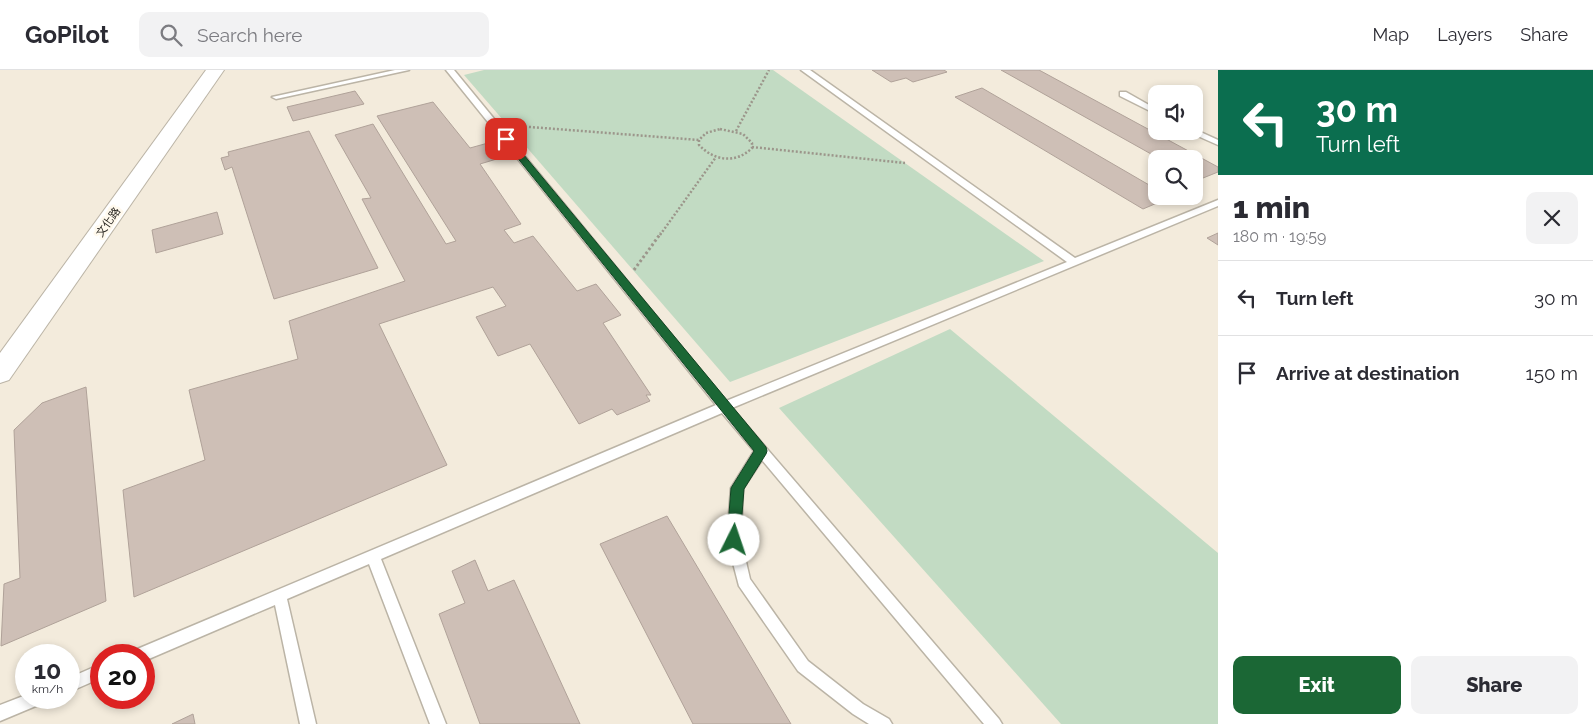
<!DOCTYPE html>
<meta charset="utf-8">
<style>
:root{--surface:#fff;--page:#f2f2f3;--text:#2b2b33;--muted:#7c7c81;--line:#e1e1e2;--accent:#1b6735}
body{margin:0;font-family:Raleway,"Noto Sans TC",sans-serif;background:var(--page);color:var(--text);height:100vh;display:flex;flex-direction:column;font-size:19px;white-space:nowrap}
*{box-sizing:border-box;margin:0}
p{font-size:16px;color:var(--muted)}
.icon{flex:none;width:28px;height:28px;fill:none;stroke:currentColor;stroke-width:2;stroke-linecap:round;stroke-linejoin:round}
.map{position:relative;flex:1;overflow:hidden}
.panel{display:flex;flex-direction:column;background:var(--surface);width:375px}
.panel>*{flex:none}
.guide{background:#0b6e4f;color:#fff;overflow:hidden}
.controls{position:absolute;left:1148px;top:15px;display:grid;gap:10px}
.controls a{display:grid;place-items:center;width:55px;height:55px;border-radius:10px;background:var(--surface);box-shadow:0 2px 8px #0003;font-size:25px}
.speed{position:absolute;left:15px;top:574px;display:flex;gap:10px;font-size:25px;font-weight:700;text-align:center}
.speed>*{display:grid;place-content:center;width:65px;height:65px;border-radius:50%;background:var(--surface);box-shadow:0 2px 8px #0003;line-height:1}
.speed small{font-size:12px;font-weight:400}
.speed .limit{border:8px solid #d22;background:#fff;color:#111}
.pin{position:absolute;display:grid;place-items:center;width:42px;height:42px;color:#fff;margin:-21px;border-radius:10px;box-shadow:0 2px 8px #0006}
.me{position:absolute;width:55px;margin:-28px;rotate:4deg;stroke-linejoin:round;filter:drop-shadow(0 0 4px #0008)}
.turn{display:flex;align-items:center;gap:18px;height:105px;padding:0 15px;font-size:22px}
.turn .icon{width:65px;height:65px;stroke-width:2.5}
.turn b{display:block;font-size:35px;line-height:42px}
.round{display:grid;place-items:center;flex:none;width:52px;height:52px;border-radius:10px;background:var(--page)}
.overview{display:flex;align-items:center;justify-content:space-between;height:85px;padding:0 15px}
h1{font-size:30px;font-weight:800;line-height:38px}
.cta{display:flex;gap:10px;margin-top:auto;padding:10px 15px}
.cta a{flex:1;height:58px;border-radius:10px;background:var(--accent);color:#fff;font-size:20px;font-weight:800;line-height:58px;text-align:center}
.cta a+a{background:var(--page);color:var(--text)}
ul{padding:0;list-style:none}
li{display:flex;align-items:center;gap:15px;height:75px;padding:0 15px;border-top:1px solid var(--line)}
li div{flex:1}
li b{display:block;font-size:19px}
li em{font-style:normal}
header{display:flex;align-items:center;gap:30px;box-sizing:border-box;height:70px;padding:0 25px;background:var(--surface);border-bottom:1px solid var(--line)}
header strong{font-size:24px}
nav{display:flex;gap:28px;margin-inline-start:auto;font-size:18px}
.search{width:350px;height:45px;background:var(--page);display:flex;align-items:center;gap:12px;box-sizing:border-box;padding:0 18px;border-radius:10px;color:var(--muted);font-size:19px}
main{display:flex;flex:1;min-height:0}
.map>svg:first-child{display:block}
.green{fill:#c2dbc3}
.building{fill:#cebfb6;stroke:#b0a299}
.lines{fill:none;stroke-linecap:round;stroke-linejoin:round}
.lane-casing{stroke:#bbb4a6;stroke-width:3}
.primary-casing{stroke:#bbb4a6;stroke-width:2}
.path-far1{stroke:#9c968b;stroke-width:2.5;stroke-dasharray:2 2;stroke-linecap:butt}
.path{stroke:#9c968b;stroke-width:3;stroke-dasharray:2.5 2.5;stroke-linecap:butt}
.lane{fill:#fff;fill-rule:evenodd}
.primary{fill:#fff;fill-rule:evenodd}
.route{fill:#1b6735;stroke:#124322}
.labels{text-anchor:middle;stroke-width:5;stroke-linejoin:round;paint-order:stroke}
.far-street-label{font-size:11px;fill:#292621;stroke:#fff9ed}
</style>
<header>
<strong>GoPilot</strong>
<div class="search"><svg class="icon" aria-label="search" viewBox="0 0 24 24"><circle cx="10" cy="10" r="6"/><path d="M15 15l6 6"/></svg>Search here</div>
<nav><a>Map</a><a>Layers</a><a>Share</a></nav>
</header>
<main>
<div class="map">
<svg width="1218" height="654" viewBox="0 0 1218 654">
<rect width="100%" height="100%" fill="#f3ebdc"/>
<!-- green -->
<g class="green">
<polygon points="484,0 773,0 1044,191 730,312 464,5"/>
<polygon points="950,259 1218,483 1218,654 1061,654 779,338"/>
</g>
<!-- building -->
<g class="building">
<polygon points="872,0 944,0 947,2 913,12 906,8 891,12"/>
<polygon points="1001,0 1039,0 1218,97 1218,102 1198,110 1194,107 1194,89 1160,89"/>
<polygon points="982,18 1156,119 1156,126 1171,127 1143,139 955,27"/>
<polygon points="355,21 364,34 293,51 287,37"/>
<polygon points="433,32 470,78 488,73 500,88 480,94 521,154 504,160 514,173 533,166 577,221 596,214 621,245 603,253 651,325 646,325 650,331 617,345 612,339 579,354 530,274 498,286 476,247 506,236 493,217 379,254 447,395 134,527 123,420 205,390 189,320 298,289 289,251 405,211 362,129 371,128 335,65 373,54 446,174 456,171 377,46"/>
<polygon points="309,61 378,198 274,229 232,97 225,100 221,88 229,86 228,82"/>
<polygon points="217,142 223,164 156,183 152,160"/>
<polygon points="1218,163 1218,175 1207,168"/>
<polygon points="86,317 106,531 1,576 4,514 20,508 14,360 42,333"/>
<polygon points="667,446 791,654 693,654 600,474"/>
<polygon points="475,490 488,521 514,510 580,654 480,654 439,544 465,533 452,501"/>
<polygon points="193,644 195,654 172,654"/>
</g>
<g class="lines">
<!-- lane casing -->
<g class="lane-casing">
<g id="lane">
<polygon points="395,0 409,0 276,29 272,27"/>
<polygon points="446,0 454,0 726,331 1067,192 801,0 810,0 1075,188 1218,130 1218,136 732,338 999,649 1002,654 984,654 762,390 743,419 741,470 750,509 808,591 863,634 889,649 892,654 869,654 853,644 798,601 739,516 727,470 731,418 754,381 722,343 381,489 446,654 430,654 369,494 287,529 316,654 300,654 275,535 144,591 144,585 133,585 135,580 716,335"/>
<polygon points="1120,22 1126,22 1156,39 1156,44 1120,26"/>
<polygon points="1194,59 1218,70 1218,75 1191,63 1190,61 1194,61"/>
<polygon points="101,594 101,608 69,622 69,608"/>
<polygon points="26,625 26,628 46,628 43,633 0,651 0,635"/>
</g>
</g>
<!-- primary casing -->
<g class="primary-casing">
<polygon id="primary" points="206,0 224,0 9,310 0,313 0,283"/>
</g>
<!-- path-far1 -->
<g class="path-far1">
<polyline points="517,56 699,70"/>
<path d="M720,59L743,64L752,73V78C736,94 714,91 699,75V70L706,63Z"/>
<polyline points="736,61 769,0"/>
<polyline points="752,77 905,93"/>
<polyline points="660,165 716,87"/>
</g>
<!-- path -->
<polyline class="path" points="634,200 661,163"/>
<!-- lane -->
<use href="#lane" class="lane"/>
<!-- primary -->
<use href="#primary" class="primary"/>
</g>
<!-- route -->
<polygon class="route" points="503,67 509,67 766,377 767,381 766,384 744,419 740,470 738,474 734,476 729,474 727,470 731,418 754,381 503,70"/>
<g class="labels">
<!-- far-street labels -->
<g class="far-street-label">
<text transform="translate(108 152) rotate(-55)" y="4">文化路</text>
</g>
</g>
</svg>
<div class="controls">
<a><svg class="icon" aria-label="sound" viewBox="0 0 24 24"><path d="M4 9h4l5-4v14l-5-4H4zM17 9q2 3 0 6"/></svg></a>
<a><svg class="icon" aria-label="search" viewBox="0 0 24 24"><circle cx="10" cy="10" r="6"/><path d="M15 15l6 6"/></svg></a>
</div>
<div class="speed"><div>10<small>km/h</small></div><div class="limit">20</div></div>
<div class="pin" style="left:506px;top:69px;background:#d93025"><svg class="icon" aria-label="arrive" viewBox="0 0 24 24"><path d="M6 21V4h12l-3 4 3 4H6"/></svg></div>
<svg class="me" style="left:734px;top:470px" viewBox="-20 -20 40 40"><circle r="19" fill="#fff"/><path d="M0-13L10 11 0 6-10 11z" fill="#1b6735"/></svg>
</div>
<section class="panel">
<div class="guide">
<div class="turn"><svg class="icon" aria-label="left" viewBox="0 0 24 24"><path d="M17 20v-9H6M10 6l-5 5 5 5"/></svg><div><b>30 m</b>Turn left</div></div>
</div>
<div class="overview"><div><h1>1 min</h1><p>180 m · 19:59</p></div><a class="round"><svg class="icon" aria-label="close" viewBox="0 0 24 24"><path d="M6 6l12 12M18 6L6 18"/></svg></a></div>
<ul>
<li><svg class="icon" aria-label="left" viewBox="0 0 24 24"><path d="M17 20v-9H6M10 6l-5 5 5 5"/></svg><div><b>Turn left</b></div><em>30 m</em></li>
<li><svg class="icon" aria-label="arrive" viewBox="0 0 24 24"><path d="M6 21V4h12l-3 4 3 4H6"/></svg><div><b>Arrive at destination</b></div><em>150 m</em></li>
</ul>
<div class="cta"><a>Exit</a><a>Share</a></div>
</section>
</main>
